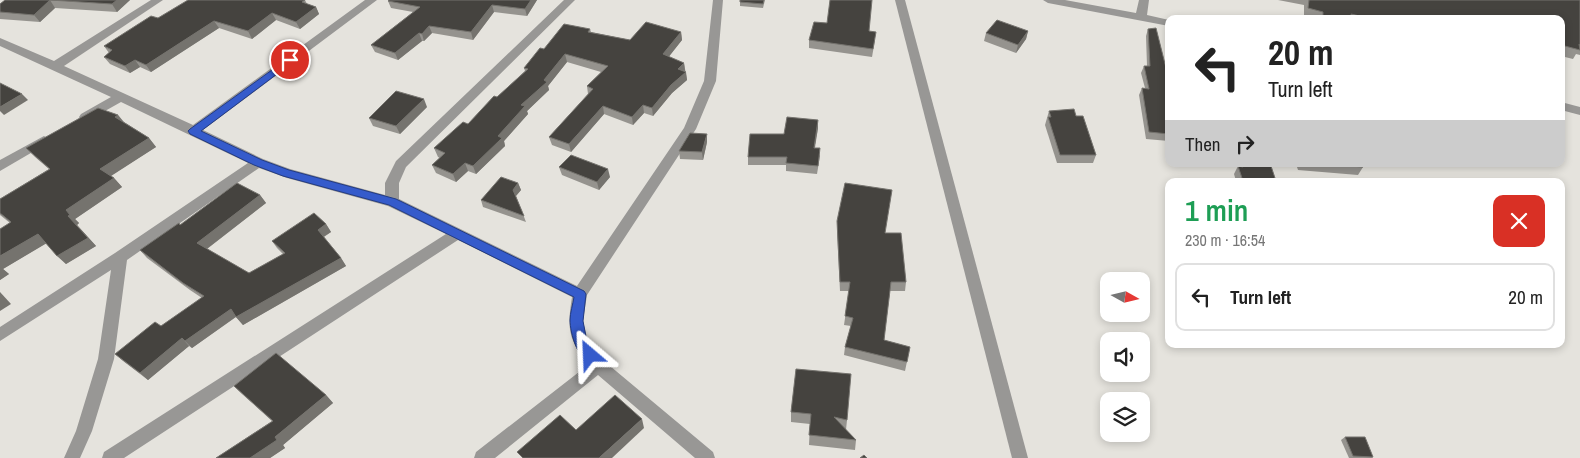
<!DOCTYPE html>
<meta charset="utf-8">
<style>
:root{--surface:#fff;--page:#f6f6f6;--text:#222;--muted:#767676;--line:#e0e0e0}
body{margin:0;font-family:"Archivo Narrow",sans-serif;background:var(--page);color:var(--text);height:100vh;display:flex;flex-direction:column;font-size:19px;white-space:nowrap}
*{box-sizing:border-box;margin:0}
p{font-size:16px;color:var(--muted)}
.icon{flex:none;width:28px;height:28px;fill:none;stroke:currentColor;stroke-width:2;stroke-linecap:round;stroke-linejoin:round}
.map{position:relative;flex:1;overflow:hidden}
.sheet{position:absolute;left:1165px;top:178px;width:400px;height:170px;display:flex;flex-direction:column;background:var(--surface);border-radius:10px;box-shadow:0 2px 8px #0003}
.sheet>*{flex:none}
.banner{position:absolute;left:1165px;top:15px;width:400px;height:152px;border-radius:10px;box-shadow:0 2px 8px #0003;background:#fff;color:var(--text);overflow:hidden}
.needle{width:32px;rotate:98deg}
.buttons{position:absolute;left:1100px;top:272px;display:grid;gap:10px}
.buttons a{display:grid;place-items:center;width:50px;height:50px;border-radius:10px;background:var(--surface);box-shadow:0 2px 8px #0003;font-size:25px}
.pin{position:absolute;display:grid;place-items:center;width:42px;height:42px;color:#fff;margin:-21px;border:2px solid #fff;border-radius:50%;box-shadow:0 1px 5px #0007}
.me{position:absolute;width:55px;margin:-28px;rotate:334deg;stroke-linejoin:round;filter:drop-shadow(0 0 4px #0008)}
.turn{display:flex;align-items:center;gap:18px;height:105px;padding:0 20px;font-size:22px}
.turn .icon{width:65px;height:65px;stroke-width:2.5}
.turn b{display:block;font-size:35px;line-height:42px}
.then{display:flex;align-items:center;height:48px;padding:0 20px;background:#0003;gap:10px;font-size:19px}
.round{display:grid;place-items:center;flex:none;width:52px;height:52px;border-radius:10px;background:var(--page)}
.overview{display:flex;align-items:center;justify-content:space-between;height:85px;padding:0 20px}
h1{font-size:30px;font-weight:600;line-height:38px;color:#1e9e55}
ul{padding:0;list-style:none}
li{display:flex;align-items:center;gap:15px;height:68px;margin:0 10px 8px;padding:0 10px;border:2px solid var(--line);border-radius:10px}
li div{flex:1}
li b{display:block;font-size:19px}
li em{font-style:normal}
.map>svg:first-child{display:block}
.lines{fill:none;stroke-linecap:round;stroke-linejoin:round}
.minor{fill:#989795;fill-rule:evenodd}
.wall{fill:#95938e}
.shaded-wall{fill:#75736e}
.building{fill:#45433f;stroke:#75736e}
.route{fill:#355bcb;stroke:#223b84}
</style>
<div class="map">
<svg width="1580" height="458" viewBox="0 0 1580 458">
<rect width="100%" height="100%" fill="#e5e3dd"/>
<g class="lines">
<!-- minor -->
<g class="minor">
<path d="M151,0H163L64,66L193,125L365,0H377L203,130L263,159L290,169L385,195V183L396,161L564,0H575L406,167L399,183V199L577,286L684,128L704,81L713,0H723L716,81L696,129L587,295L583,321L588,342L604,361L713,452L715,458H695L598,375L495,458H474L476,452L588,365C568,339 567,328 572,297L458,240L124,458H102L104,452L446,234L388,206L287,178L259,168L127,260L114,359L92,431L80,458H64L76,431L98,359L111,270L0,341V327L115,253L248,163L121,102L89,120H81L79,117L81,114L111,97L0,46V38L54,61Z"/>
<polygon points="895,0 905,0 1028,458 1012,458"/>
<polygon points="1043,0 1065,0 1136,13 1139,0 1149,0 1147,15 1169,20 1169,26 1048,3"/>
<polygon points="1561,102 1580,107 1580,115 1561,110"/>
<polygon points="44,136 50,140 48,143 0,171 0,160"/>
</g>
</g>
<!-- wall -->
<g class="wall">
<polygon points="5,0 130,0 117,12 55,8 40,22 0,19 0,4"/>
<polygon points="305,0 307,4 316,7 319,14 300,29 276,20 252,39 219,28 151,72 140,67 130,73 110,64 104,57 109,53 104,46 158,18"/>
<polygon points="389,0 537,0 527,16 494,12 473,40 432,33 424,41 422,41 398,60 375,52 371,45 413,12 391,8 388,1"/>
<polygon points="765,0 763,8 740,6 740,2"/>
<polygon points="1278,0 1580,0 1580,55 1576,54 1573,59 1561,56 1561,19 1310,19 1304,17 1304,5"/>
<polygon points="590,29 591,32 630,40 681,32 682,40 668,57 684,63 687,80 672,93 653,116 644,113 633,125 604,114 571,152 552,145 549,137 588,94 587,86 601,72 567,62 548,86 549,90 527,111 528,114 504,141 505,146 476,174 468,171 456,182 436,173 432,165 440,158 438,157 434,148 468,124 525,71 524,68 544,49"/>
<polygon points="1148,29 1169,80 1169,141 1146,139 1139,95 1142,88 1145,88 1141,73 1144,66 1147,66 1146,36"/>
<polygon points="869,31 875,40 872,57 809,48 809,40"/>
<polygon points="1028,31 1026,39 1016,53 984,41 986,33"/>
<polygon points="427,107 400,134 373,126 369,118"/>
<polygon points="1049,111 1076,116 1096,155 1093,163 1057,163 1045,125"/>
<polygon points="118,115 124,122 149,138 156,147 110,176 114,178 122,187 75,219 79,223 77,225 96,246 66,264 46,243 3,269 9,274 0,280 10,223 0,215 0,199 49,169 35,157 26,148"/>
<polygon points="818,128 815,148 820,156 817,174 786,171 786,165 748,165 748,157 784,134"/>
<polygon points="707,142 703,160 680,159 679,151"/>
<polygon points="1242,164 1276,181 1236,181 1234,174 1238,166 1240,167"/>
<polygon points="1296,164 1362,164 1363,167 1358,175 1298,170"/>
<polygon points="559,167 610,177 599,190 562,175"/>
<polygon points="518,183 521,190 516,196 526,222 483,207 481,200"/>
<polygon points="260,195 266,203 207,249 249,273 283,254 277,248 272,241 326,224 331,232 324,237 341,258 346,266 243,325 236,317 192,348 189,346 148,380 123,361 115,354 161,326 202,298 190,290 147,258 140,250 180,225"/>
<polygon points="837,221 885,233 906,282 905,291 890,291 884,340 910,347 905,371 844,355 845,347 851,326 844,325 849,291 840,291 837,231"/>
<polygon points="796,369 847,420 846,430 856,440 855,450 809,445 810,424 791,422 791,412"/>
<polygon points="234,386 326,395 333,403 283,445 285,448 270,458 216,458 272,421 242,394"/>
<polygon points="1345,437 1373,457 1372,458 1349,458 1341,440"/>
</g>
<!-- shaded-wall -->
<g class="shaded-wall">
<polygon points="50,0 55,8 40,22 34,15"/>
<polygon points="117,0 130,0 117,12 112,4"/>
<polygon points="531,0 537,0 527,16 525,9"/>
<polygon points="492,5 494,12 473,40 471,32"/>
<polygon points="316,7 319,14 300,29 296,22"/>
<polygon points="272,13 276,20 252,39 248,31"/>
<polygon points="214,21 219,28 151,72 146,65"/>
<polygon points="429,26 432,33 424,41 422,34"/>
<polygon points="1028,31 1026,39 1016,53 1018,45"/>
<polygon points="681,32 682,40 664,63 663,54"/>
<polygon points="419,33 422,41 398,60 395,53"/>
<polygon points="565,54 567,62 548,86 549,90 527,111 528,114 504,141 505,146 476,174 473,166 498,136 521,105 544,80"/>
<polygon points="135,60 140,67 130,73 125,66"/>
<polygon points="684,63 685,71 678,69"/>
<polygon points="686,72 687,80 672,93 653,116 652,108 671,85"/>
<polygon points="22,94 28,100 4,115 0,111 0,107"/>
<polygon points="424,99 427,107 400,134 396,126"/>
<polygon points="643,105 644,113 633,125 632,117"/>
<polygon points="603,106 604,114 571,152 569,144"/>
<polygon points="118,115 125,124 115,117"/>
<polygon points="818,120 818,128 813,156 814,148"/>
<polygon points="707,134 707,142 703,160 702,152"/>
<polygon points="149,138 156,147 108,178 100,169"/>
<polygon points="465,163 468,171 456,182 453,174"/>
<polygon points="608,169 610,177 599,190 597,182"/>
<polygon points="114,178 122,187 75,219 79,223 77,225 96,246 66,264 57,256 68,216 66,210"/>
<polygon points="518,183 521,190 515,197 513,190"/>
<polygon points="260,195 266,203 204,251 197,243"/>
<polygon points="326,224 331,232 323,237 318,230"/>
<polygon points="38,234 47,243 3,269 9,274 0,280 0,256"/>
<polygon points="341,258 346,266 243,325 236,317"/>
<polygon points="0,292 11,304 0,311"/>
<polygon points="231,309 237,316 192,348 185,341"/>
<polygon points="182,338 189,346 148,380 140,373"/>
<polygon points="326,395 333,403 283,445 285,448 270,458 250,458"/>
<polygon points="642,419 644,428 612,458 599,458"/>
</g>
<!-- building -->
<g class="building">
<polygon points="5,0 117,0 112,4 50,0 34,15 0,12 0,4"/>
<polygon points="188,0 305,0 302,2 316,7 296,22 272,13 248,31 214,21 146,65 135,60 125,66 104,57 112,50 104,46 151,16 158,18"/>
<polygon points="389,0 531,0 525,9 492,5 471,32 429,26 422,34 419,33 395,53 371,45 420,7 388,1"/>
<polygon points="740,0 764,0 763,4 740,2"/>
<polygon points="830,0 872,0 869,31 876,32 873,49 809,40 814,22 827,23"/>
<polygon points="1309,0 1580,0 1580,45 1579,44 1580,50 1561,45 1561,19 1373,19 1351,14 1352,19 1336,19 1323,16 1323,12 1308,8"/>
<polygon points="997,20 1028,31 1018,45 986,33"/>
<polygon points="646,22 681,32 663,54 684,63 678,69 686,72 671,85 652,108 643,105 632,117 603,106 569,144 549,137 593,89 587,86 608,66 565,54 544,80 547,82 521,105 525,106 498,136 502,138 473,166 465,163 453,174 432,165 445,153 434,148 463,122 468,124 494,96 497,97 528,69 524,68 540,48 544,49 564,24 590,29 588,32 630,40"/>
<polygon points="1156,28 1169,80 1169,134 1149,132 1142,88 1149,89 1144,66 1150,66 1148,29"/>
<polygon points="0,83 22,94 0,107"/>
<polygon points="396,91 424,99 396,126 369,118"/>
<polygon points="98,108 118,115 115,117 149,138 100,169 114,178 66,210 70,215 68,216 88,238 57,256 38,234 0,256 0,229 11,222 0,213 0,199 50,169 26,148"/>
<polygon points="1074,109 1076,116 1083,116 1096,155 1060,155 1048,117 1051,117 1049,111"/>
<polygon points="787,117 818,120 814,148 820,148 818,166 786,163 787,157 748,157 750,134 784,134"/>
<polygon points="690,133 707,134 702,152 679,151"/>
<polygon points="571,155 608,169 597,182 559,167"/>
<polygon points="1242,164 1271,166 1276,181 1243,181 1238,166 1243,167"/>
<polygon points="1326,164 1362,164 1363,167"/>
<polygon points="501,177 518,183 513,190 524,216 481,200"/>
<polygon points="237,183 260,195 197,243 249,273 285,253 272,241 314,213 326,224 318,230 341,258 236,317 231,309 185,341 182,338 140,373 115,354 155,322 161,326 204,296 183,283 140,250 179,223 180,225"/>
<polygon points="845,183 892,190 885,233 901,233 906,282 891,282 884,340 910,347 907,362 845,347 853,318 845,316 850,282 840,282 837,221"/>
<polygon points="276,353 326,395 275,437 277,440 250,458 216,458 273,421 234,386"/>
<polygon points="796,369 851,374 847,420 834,417 856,440 809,435 811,414 791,412"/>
<polygon points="615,395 642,419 599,458 523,458 517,452 560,415 576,430"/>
<polygon points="1345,437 1365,437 1373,457 1353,456"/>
<polygon points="864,455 867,458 860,458"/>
</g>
<!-- route -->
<path class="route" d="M290,57L293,58V62L201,131L262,160L289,170L396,199L584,291L586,294L583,321L587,342L596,355L594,359C578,365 570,332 570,320C570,313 573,304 574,297L389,205L283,176L254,165L190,134L188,131L190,129Z"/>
</svg>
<div class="buttons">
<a><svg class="needle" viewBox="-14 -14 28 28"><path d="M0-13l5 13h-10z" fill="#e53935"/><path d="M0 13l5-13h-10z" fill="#767676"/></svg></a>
<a><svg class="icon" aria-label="sound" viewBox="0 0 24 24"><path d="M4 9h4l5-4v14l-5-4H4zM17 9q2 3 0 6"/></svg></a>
<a><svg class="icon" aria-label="layers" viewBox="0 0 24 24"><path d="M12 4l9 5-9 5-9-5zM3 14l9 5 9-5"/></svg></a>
</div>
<div class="pin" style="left:290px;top:60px;background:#d93025"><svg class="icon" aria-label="arrive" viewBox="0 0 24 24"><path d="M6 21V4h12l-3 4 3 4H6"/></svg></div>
<svg class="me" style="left:590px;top:355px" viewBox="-20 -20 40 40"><path d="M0-17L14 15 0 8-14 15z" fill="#355bcb" stroke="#fff" stroke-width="4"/></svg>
<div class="banner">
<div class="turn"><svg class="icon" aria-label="left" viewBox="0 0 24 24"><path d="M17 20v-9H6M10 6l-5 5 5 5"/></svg><div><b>20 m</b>Turn left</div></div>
<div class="then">Then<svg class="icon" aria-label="right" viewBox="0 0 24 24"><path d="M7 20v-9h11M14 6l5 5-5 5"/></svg></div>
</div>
<section class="sheet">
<div class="overview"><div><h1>1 min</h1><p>230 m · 16:54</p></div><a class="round" style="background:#d93025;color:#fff"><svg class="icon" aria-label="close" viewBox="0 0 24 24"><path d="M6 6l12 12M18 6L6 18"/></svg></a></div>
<ul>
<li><svg class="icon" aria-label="left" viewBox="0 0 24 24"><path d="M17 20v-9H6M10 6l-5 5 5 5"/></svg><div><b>Turn left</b></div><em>20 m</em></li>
</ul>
</section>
</div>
